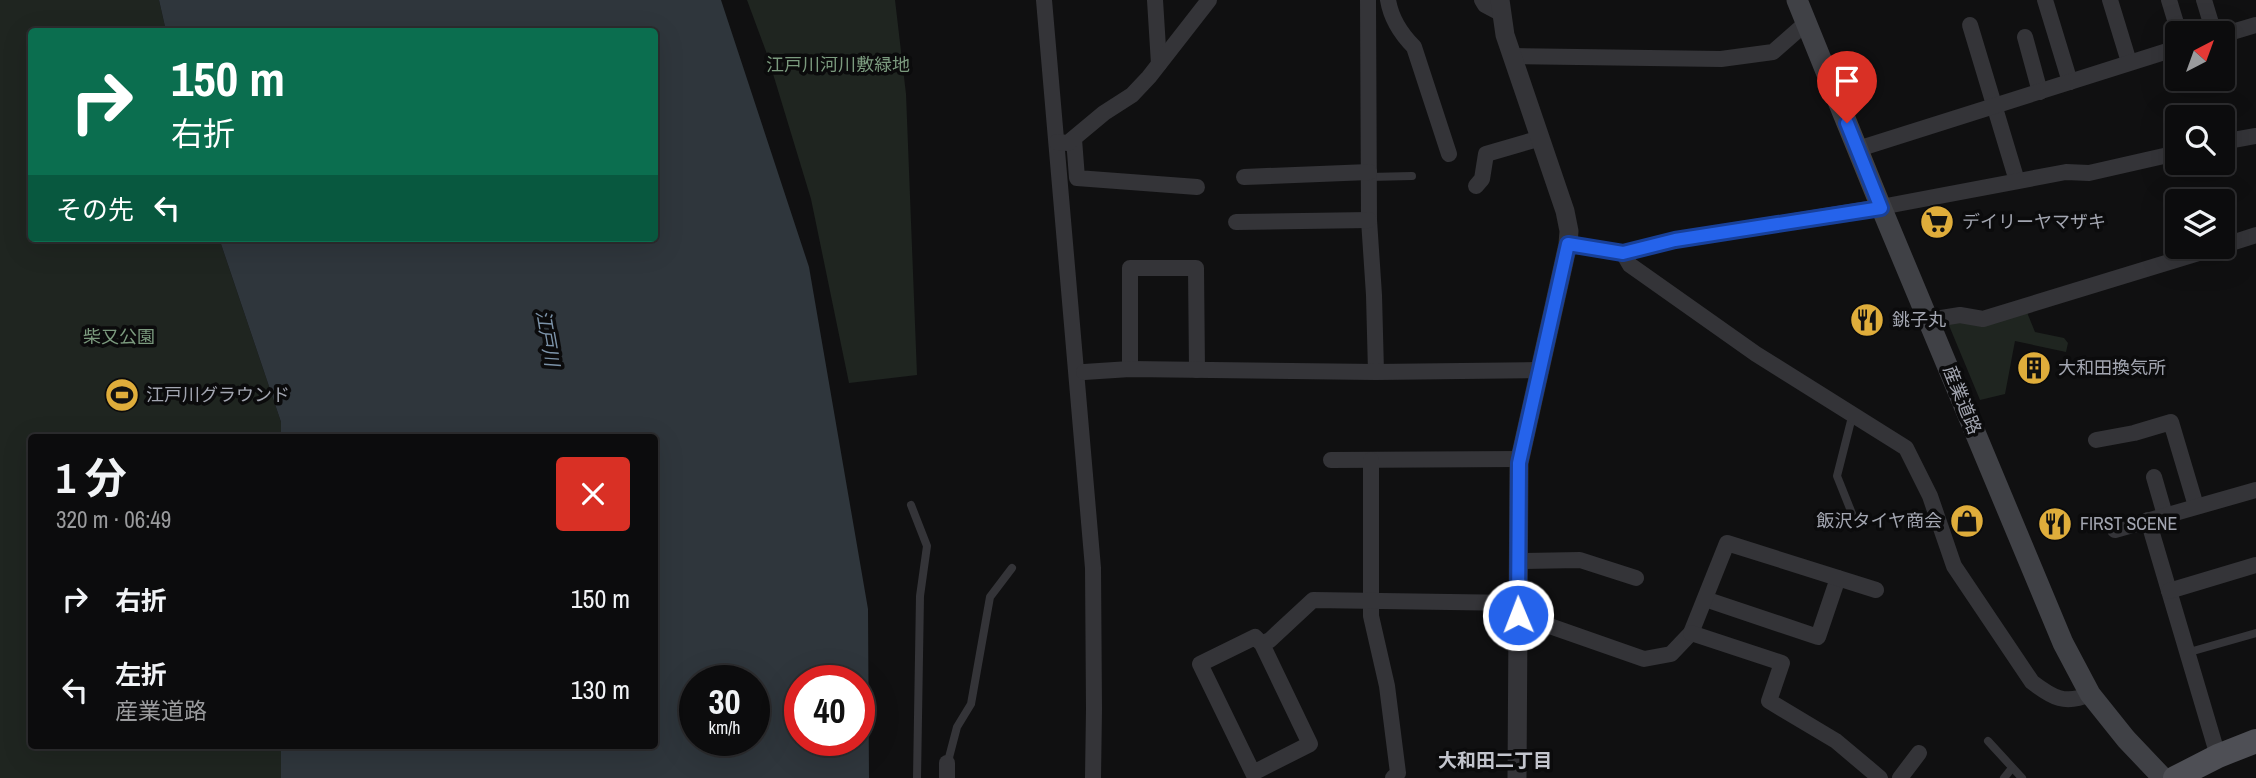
<!DOCTYPE html>
<html lang="ja">
<meta charset="utf-8">
<style>
:root{--surface:#0c0c0d;--page:#1a1a1b;--text:#f1f3f6;--muted:#9a9b9d;--line:#2c2c2e}
body{margin:0;font-family:"Archivo Narrow","Noto Sans JP",sans-serif;background:var(--page);color:var(--text);height:100vh;display:flex;flex-direction:column;font-size:26px;white-space:nowrap}
*{box-sizing:border-box;margin:0}
p{font-size:23px;color:var(--muted)}
.icon{flex:none;width:38px;height:38px;fill:none;stroke:currentColor;stroke-width:2;stroke-linecap:round;stroke-linejoin:round}
.map{position:relative;flex:1;overflow:hidden}
.side{position:absolute;left:28px;top:434px;width:630px;height:315px;display:flex;flex-direction:column;background:var(--surface);border-radius:7px;box-shadow:0 7px 28px #0002,0 0 0 2px var(--line)}
.side>*{flex:none}
.banner{position:absolute;left:28px;top:28px;width:630px;height:214px;border-radius:7px;box-shadow:0 7px 28px #0002,0 0 0 2px var(--line);background:#0b6e4f;color:#fff;overflow:hidden}
.needle{width:46px;rotate:41deg}
.buttons{position:absolute;left:2165px;top:21px;display:grid;gap:14px}
.buttons a{display:grid;place-items:center;width:70px;height:70px;border-radius:7px;background:var(--surface);box-shadow:0 7px 28px #0002,0 0 0 2px var(--line);font-size:35px}
.speed{position:absolute;left:679px;top:665px;display:flex;gap:14px;font-size:35px;font-weight:700;text-align:center}
.speed>*{display:grid;place-content:center;width:91px;height:91px;border-radius:50%;background:var(--surface);box-shadow:0 7px 28px #0002,0 0 0 2px var(--line);line-height:1}
.speed small{font-size:18px;font-weight:400}
.speed .limit{border:10px solid #d22;background:#fff;color:#111}
.pin{position:absolute;display:grid;place-items:center;width:60px;height:60px;color:#fff;margin:-72px -30px;border-radius:50% 50% 50% 0;rotate:-45deg;box-shadow:0 0 7px #0007}
.pin .icon{rotate:45deg}
.me{position:absolute;width:77px;margin:-38px;rotate:359deg;stroke-linejoin:round;filter:drop-shadow(0 0 5px #0008)}
.turn{display:flex;align-items:center;gap:24px;height:147px;padding:0 28px;font-size:32px}
.turn .icon{width:91px;height:91px;stroke-width:2.5}
.turn b{display:block;font-size:49px;line-height:60px}
.then{display:flex;align-items:center;height:66px;padding:0 28px;background:#0003;gap:14px;font-size:26px}
.round{display:grid;place-items:center;flex:none;width:74px;height:74px;border-radius:7px;background:var(--page)}
.overview{display:flex;align-items:center;justify-content:space-between;height:119px;padding:0 28px}
h1{font-size:42px;font-weight:700;line-height:52px}
ul{padding:0;list-style:none}
li{display:flex;align-items:center;gap:21px;height:91px;padding:0 28px}
li div{flex:1}
li b{display:block;font-size:26px}
li em{font-style:normal}
.map>svg:first-child{display:block}
.green{fill:#1f2520}
.water{fill:#2f363c;fill-rule:evenodd}
.lines{fill:none;stroke-linecap:round;stroke-linejoin:round}
.service{stroke:#343438;stroke-width:8}
.minor{stroke:#343438;stroke-width:16}
.tertiary{stroke:#343438;stroke-width:19}
.secondary{stroke:#404146;stroke-width:21}
.primary{stroke:#4e4f55;stroke-width:24}
.route-casing{stroke:#184099;stroke-width:18}
.route{stroke:#2563eb;stroke-width:12}
.labels{text-anchor:middle;stroke-width:7;stroke-linejoin:round;paint-order:stroke}
.park-label{font-size:18px;fill:#7b9a7e;stroke:#0b0b0c}
.poi-label{font-size:18px;fill:#a3a6b1;stroke:#0b0b0c;text-anchor:start}
.street-label{font-size:18px;fill:#a3a6b1;stroke:#0b0b0c}
.water-label{font-size:19px;font-style:italic;fill:#7c93a9;stroke:#0b0b0c}
.neighbourhood-label{font-size:19px;font-weight:bold;fill:#c3c5cd;stroke:#0b0b0c}
</style>
<div class="map">
<svg width="2256" height="778" viewBox="0 0 2256 778">
<rect width="100%" height="100%" fill="#101011"/>
<!-- green -->
<g class="green">
<polygon points="0,0 159,0 166,31 32,32 32,238 219,238 281,422 281,437 32,438 32,746 281,746 281,778 0,778"/>
<polygon points="747,0 895,0 906,94 917,375 849,383 811,199 767,54"/>
<polygon points="2026,310 2035,332 2064,338 2068,343 2066,352 2015,341 2005,394 1980,400 1948,323"/>
</g>
<!-- water -->
<path class="water" d="M159,0H721L809,267L868,609L869,778H281V746H654V438L281,437V422L219,238H654V32L166,31ZM695,681H754V740H695ZM800,681H859V740H800Z"/>
<g class="lines">
<!-- service -->
<g class="service">
<polyline points="1369,177 1412,176"/>
<polyline points="1853,413 1837,476 1855,521"/>
<polyline points="911,505 927,546 920,596 917,778"/>
<polyline points="2186,653 2256,633"/>
<polyline points="1988,741 2022,778"/>
<polyline points="947,765 957,727 971,704 990,597 1012,568"/>
<polyline points="2004,778 2012,768"/>
</g>
<!-- minor -->
<g class="minor">
<polyline points="1044,0 1093,568 1094,709 1093,778"/>
<polyline points="1155,0 1159,64"/>
<polyline points="1368,0 1369,220 1374,295 1376,372"/>
<path d="M1388,0C1391,18 1401,34 1414,47L1449,154"/>
<polyline points="1482,0 1485,5 1502,14"/>
<polyline points="2045,0 2070,82"/>
<polyline points="2110,0 2129,62"/>
<polyline points="2169,0 2179,33"/>
<polyline points="2204,0 2214,33"/>
<polyline points="1970,25 2017,181"/>
<polyline points="2222,35 2256,25"/>
<polyline points="2025,37 2040,92"/>
<polyline points="1512,56 1721,59 1773,52 1806,23"/>
<polyline points="1074,139 1077,178 1197,187"/>
<polyline points="1057,142 1068,143 1104,113 1132,95 1149,77 1209,0"/>
<polyline points="2222,142 2256,136"/>
<polyline points="1858,149 2177,48"/>
<polyline points="1244,177 1369,172"/>
<polyline points="1476,186 1482,179 1486,154 1541,138"/>
<polyline points="1236,222 1369,220"/>
<polyline points="1568,244 1623,253 1675,240 1881,207 2066,172 2089,173 2177,153"/>
<polyline points="2222,246 2256,235"/>
<path d="M1623,253L1630,265L1756,354L1906,448L1930,496L1954,566L2032,682C2053,698 2065,705 2090,694"/>
<polyline points="1929,320 1960,315 1983,319 2218,247"/>
<polyline points="1130,369 1130,268 1196,268 1197,370"/>
<polyline points="1084,372 1130,369 1376,372 1540,370"/>
<polyline points="2096,440 2134,433 2171,422 2196,506"/>
<polyline points="1331,460 1520,459"/>
<polyline points="1371,460 1371,616 1387,686 1398,773 1393,778"/>
<polyline points="2154,477 2165,515"/>
<polyline points="2148,520 2218,756"/>
<polyline points="2115,530 2256,490"/>
<polyline points="1518,561 1580,560 1636,578"/>
<polyline points="2169,591 2256,565"/>
<polyline points="1705,599 1818,637 1838,578"/>
<polyline points="1518,615 1644,659 1671,654 1691,633 1727,543 1876,590"/>
<polyline points="1691,633 1782,663 1769,701 1836,741 1880,778"/>
<polyline points="1262,644 1310,744 1253,773 1200,664 1255,637 1262,644 1270,640 1313,600 1518,603"/>
<polyline points="947,778 947,763"/>
<polyline points="1900,778 1919,753"/>
</g>
<!-- tertiary -->
<polyline class="tertiary" points="1500,0 1505,35 1565,211 1569,231 1568,244 1519,463 1517,778"/>
<!-- secondary -->
<polyline class="secondary" points="1797,0 1881,207 2063,643 2090,694 2126,739 2163,778"/>
<!-- primary -->
<polyline class="primary" points="2175,778 2218,756 2256,741"/>
</g>
<g class="lines">
<!-- route casing -->
<g class="route-casing">
<polyline id="route" points="1518,615 1519,463 1568,244 1623,253 1675,240 1881,208 1847,123"/>
</g>
<!-- route -->
<use href="#route" class="route"/>
</g>
<!-- icons -->
<defs>
<g id="supermarket-disc" transform="scale(1.75)"><circle r="9.5" fill="#dfad3b" stroke="#0b0b0c"/><path d="M-6-5.5h2.5l.6 2H6L4.5 2H-2.5L-4.4-4H-6ZM-1.5 3.2a1.3 1.3 0 1 0 .1 0ZM3 3.2a1.3 1.3 0 1 0 .1 0Z" fill="#111"/></g>
<g id="restaurant-disc" transform="scale(1.75)"><circle r="9.5" fill="#dfad3b" stroke="#0b0b0c"/><path d="M-5-6h1v4h1v-4h1v4h1v-4h1v5L-1.5 .5V6h-2V.5L-5-1ZM5-6V6H3V1.5H1.5Q1.5-4 5-6Z" fill="#111"/></g>
<g id="building-disc" transform="scale(1.75)"><circle r="9.5" fill="#dfad3b" stroke="#0b0b0c"/><path d="M-4-6H4V6H1V3H-1V6H-4ZM-2.5-4.3h1.7v1.8h-1.7ZM.8-4.3h1.7v1.8H.8ZM-2.5-1h1.7V.8h-1.7ZM.8-1h1.7V.8H.8Z" fill="#111"/></g>
<g id="stadium-disc" transform="scale(1.75)"><circle r="9.5" fill="#dfad3b" stroke="#0b0b0c"/><path d="M0-5a6.5 5 0 1 0 0 10a6.5 5 0 1 0 0-10ZM-3.5-1.8h7v3.6h-7Z" fill="#111"/></g>
<g id="shop-disc" transform="scale(1.75)"><circle r="9.5" fill="#dfad3b" stroke="#0b0b0c"/><path d="M-5-2.5h2.3a2.7 3.5 0 0 1 5.4 0H5L5.5 6h-11ZM-1.5-2.5h3a1.5 2.3 0 0 0-3 0Z" fill="#111"/></g>
</defs>
<g fill-rule="evenodd">
<use href="#supermarket-disc" x="1937" y="222"/>
<use href="#restaurant-disc" x="1867" y="320"/>
<use href="#building-disc" x="2034" y="368"/>
<use href="#stadium-disc" x="122" y="395"/>
<use href="#shop-disc" x="1967" y="521"/>
<use href="#restaurant-disc" x="2055" y="524"/>
</g>
<g class="labels">
<!-- park labels -->
<g class="park-label">
<text x="838" y="71">江戸川河川敷緑地</text>
<text x="119" y="343">柴又公園</text>
</g>
<!-- poi labels -->
<g class="poi-label">
<text x="1962" y="228">デイリーヤマザキ</text>
<text x="1892" y="326">銚子丸</text>
<text x="2058" y="374">大和田換気所</text>
<text x="146" y="401">江戸川グラウンド</text>
<text x="1942" y="527" text-anchor="end">飯沢タイヤ商会</text>
<text x="2080" y="530">FIRST SCENE</text>
</g>
<!-- street labels -->
<g class="street-label">
<text transform="translate(1962 400) rotate(68)" y="6">産業道路</text>
</g>
<!-- water labels -->
<g class="water-label">
<text transform="translate(548 338) rotate(80)" y="7">江戸川</text>
</g>
<!-- neighbourhood labels -->
<g class="neighbourhood-label">
<text x="1495" y="767">大和田二丁目</text>
</g>
</g>
</svg>
<div class="buttons">
<a><svg class="needle" viewBox="-14 -14 28 28"><path d="M0-13l5 13h-10z" fill="#e53935"/><path d="M0 13l5-13h-10z" fill="#9a9b9d"/></svg></a>
<a><svg class="icon" aria-label="search" viewBox="0 0 24 24"><circle cx="10" cy="10" r="6"/><path d="M15 15l6 6"/></svg></a>
<a><svg class="icon" aria-label="layers" viewBox="0 0 24 24"><path d="M12 4l9 5-9 5-9-5zM3 14l9 5 9-5"/></svg></a>
</div>
<div class="speed"><div>30<small>km/h</small></div><div class="limit">40</div></div>
<div class="pin" style="left:1847px;top:123px;background:#d93025"><svg class="icon" aria-label="arrive" viewBox="0 0 24 24"><path d="M6 21V4h12l-3 4 3 4H6"/></svg></div>
<svg class="me" style="left:1518px;top:615px" viewBox="-20 -20 40 40"><circle r="17" fill="#2563eb" stroke="#fff" stroke-width="3"/><path d="M0-11L8 9 0 5-8 9z" fill="#fff"/></svg>
<div class="banner">
<div class="turn"><svg class="icon" aria-label="right" viewBox="0 0 24 24"><path d="M7 20v-9h11M14 6l5 5-5 5"/></svg><div><b>150 m</b>右折</div></div>
<div class="then">その先<svg class="icon" aria-label="left" viewBox="0 0 24 24"><path d="M17 20v-9H6M10 6l-5 5 5 5"/></svg></div>
</div>
<section class="side">
<div class="overview"><div><h1>1 分</h1><p>320 m · 06:49</p></div><a class="round" style="background:#d93025;color:#fff"><svg class="icon" aria-label="close" viewBox="0 0 24 24"><path d="M6 6l12 12M18 6L6 18"/></svg></a></div>
<ul>
<li><svg class="icon" aria-label="right" viewBox="0 0 24 24"><path d="M7 20v-9h11M14 6l5 5-5 5"/></svg><div><b>右折</b></div><em>150 m</em></li>
<li><svg class="icon" aria-label="left" viewBox="0 0 24 24"><path d="M17 20v-9H6M10 6l-5 5 5 5"/></svg><div><b>左折</b><p>産業道路</p></div><em>130 m</em></li>
</ul>
</section>
</div>
